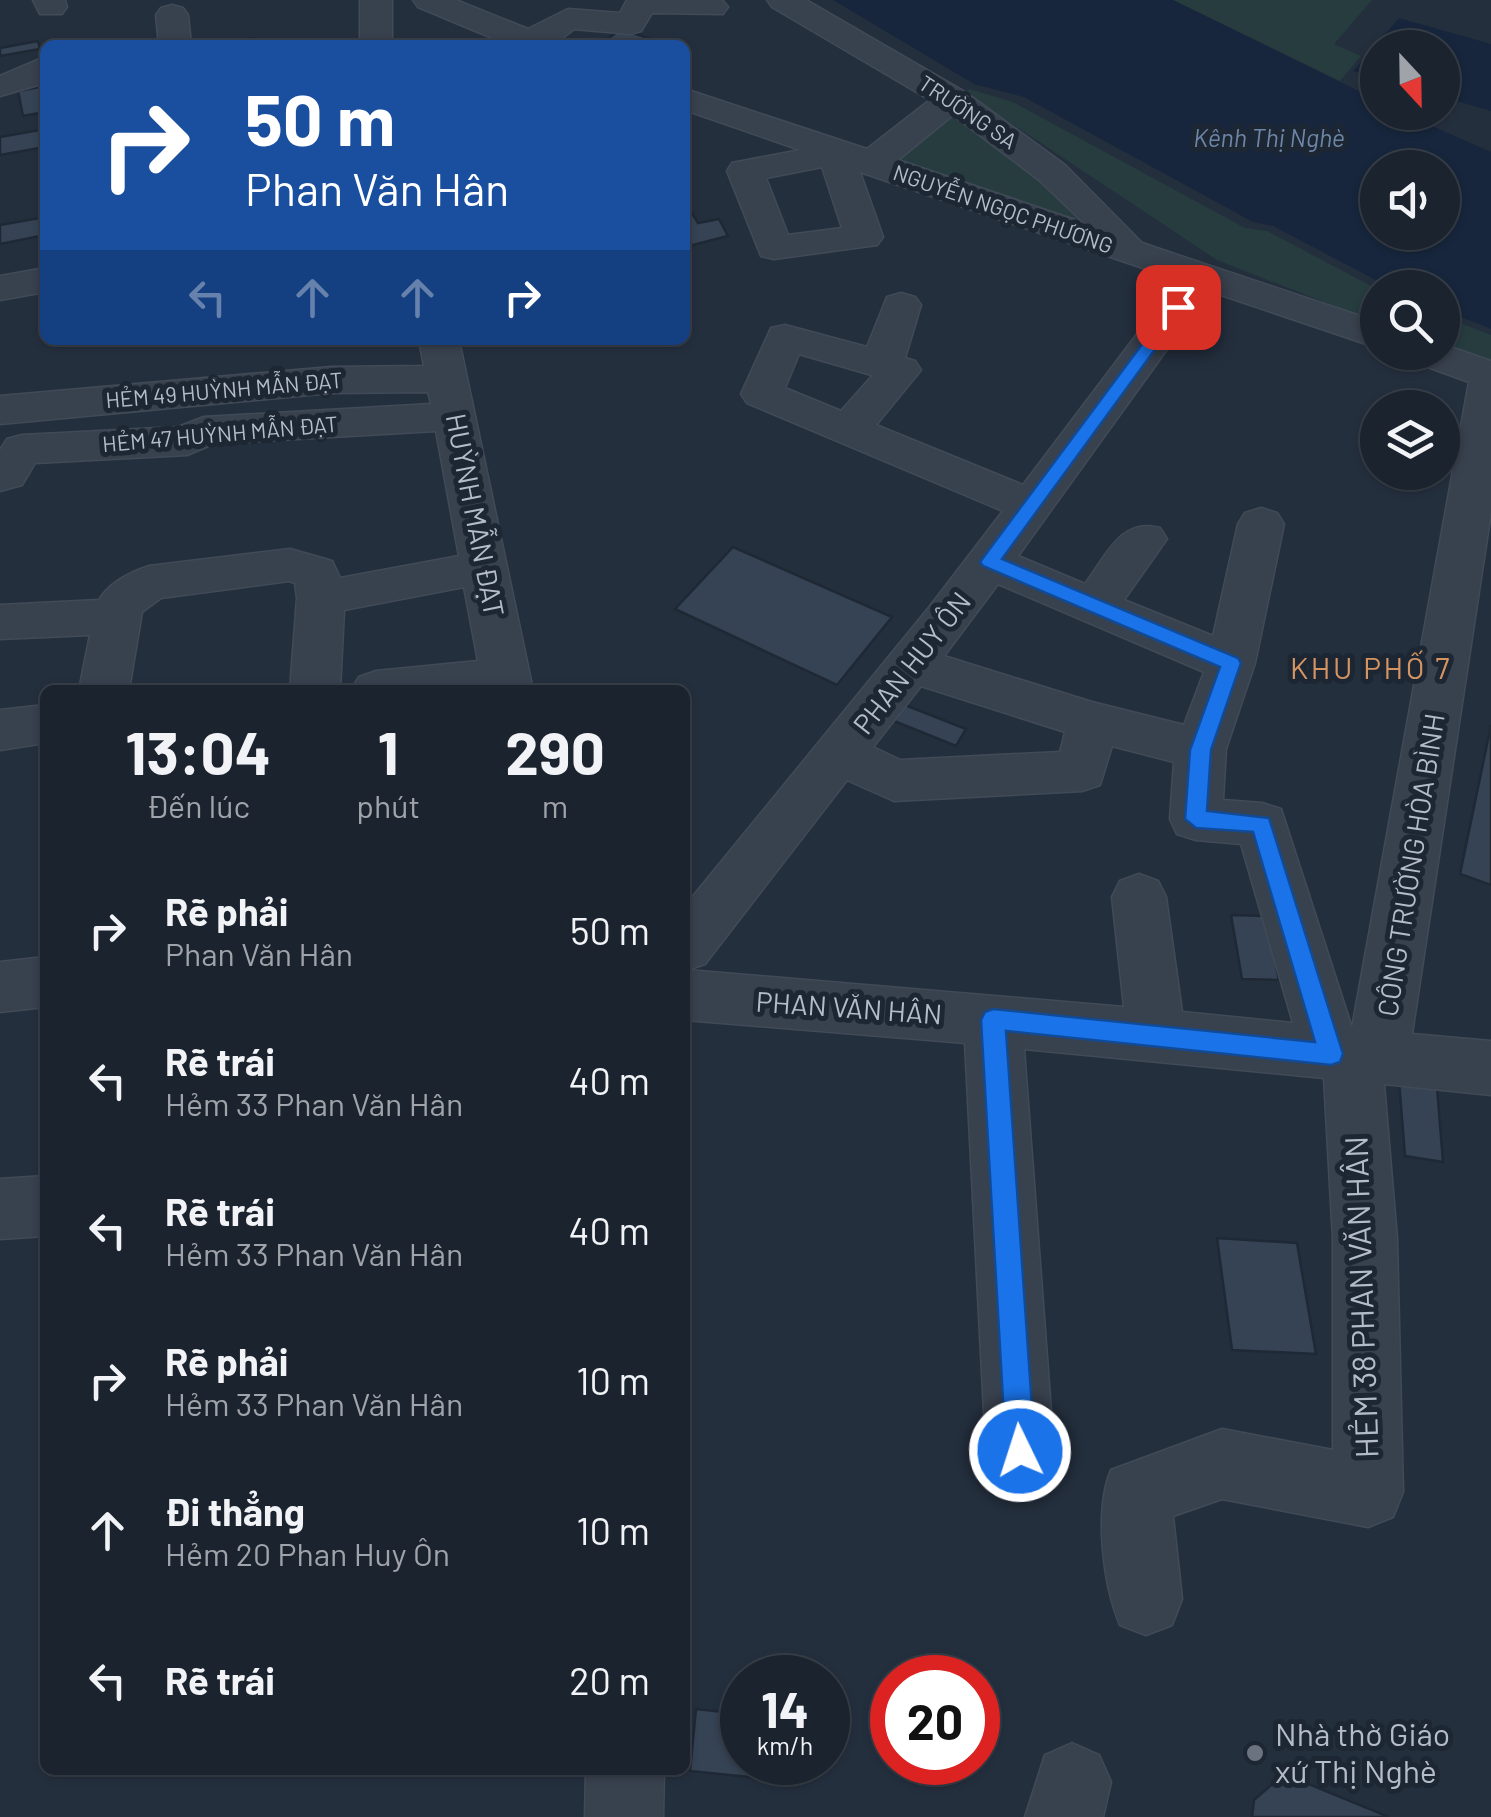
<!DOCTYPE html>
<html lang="vi">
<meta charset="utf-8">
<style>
:root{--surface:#1b232e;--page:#282f3a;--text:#f1f3f6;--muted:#a0a4aa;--line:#39404a}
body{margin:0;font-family:Barlow,sans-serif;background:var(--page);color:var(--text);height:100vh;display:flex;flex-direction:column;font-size:38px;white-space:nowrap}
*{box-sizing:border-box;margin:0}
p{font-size:32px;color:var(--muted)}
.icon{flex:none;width:55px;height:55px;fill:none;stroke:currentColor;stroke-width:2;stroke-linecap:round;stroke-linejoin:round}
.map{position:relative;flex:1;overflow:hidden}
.side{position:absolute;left:40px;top:685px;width:650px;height:1090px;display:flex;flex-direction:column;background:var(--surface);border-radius:15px;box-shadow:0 2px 8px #0004,0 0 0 2px var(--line)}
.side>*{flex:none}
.banner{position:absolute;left:40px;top:40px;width:650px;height:305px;border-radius:15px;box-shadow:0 2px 8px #0004,0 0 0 2px var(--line);background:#1a4fa0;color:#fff;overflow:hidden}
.needle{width:65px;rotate:158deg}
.controls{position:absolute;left:1360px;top:30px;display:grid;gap:20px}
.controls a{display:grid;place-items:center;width:100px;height:100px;border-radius:50%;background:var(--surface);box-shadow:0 2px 8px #0004,0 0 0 2px var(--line);font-size:50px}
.speed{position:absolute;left:720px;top:1655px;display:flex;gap:20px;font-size:50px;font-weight:700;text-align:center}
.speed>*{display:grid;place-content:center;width:130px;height:130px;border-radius:50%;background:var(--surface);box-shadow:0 2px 8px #0004,0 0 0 2px var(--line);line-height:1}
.speed small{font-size:25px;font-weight:400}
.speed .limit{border:15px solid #d22;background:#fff;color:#111}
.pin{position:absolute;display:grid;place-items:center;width:85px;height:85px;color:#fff;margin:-42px;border-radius:20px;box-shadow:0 5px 15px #0006}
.me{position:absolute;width:110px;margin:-55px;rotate:356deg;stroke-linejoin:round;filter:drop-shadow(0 0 8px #0008)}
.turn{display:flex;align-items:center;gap:35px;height:210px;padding:0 40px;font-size:45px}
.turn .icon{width:130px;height:130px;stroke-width:2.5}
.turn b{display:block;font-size:70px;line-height:85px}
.lanes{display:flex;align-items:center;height:95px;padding:0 40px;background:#0003;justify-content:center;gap:50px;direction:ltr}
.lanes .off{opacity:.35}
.eta{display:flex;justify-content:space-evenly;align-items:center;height:170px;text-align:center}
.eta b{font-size:60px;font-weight:700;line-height:70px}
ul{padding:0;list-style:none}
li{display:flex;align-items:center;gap:30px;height:150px;padding:0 40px}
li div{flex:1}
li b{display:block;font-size:38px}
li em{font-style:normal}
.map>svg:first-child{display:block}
.green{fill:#263c3f}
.water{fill:#17263c;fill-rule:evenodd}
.building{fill:#364354;stroke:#1f2835;stroke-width:2.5}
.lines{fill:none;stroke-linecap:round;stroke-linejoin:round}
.minor-casing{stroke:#414a57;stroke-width:3}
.minor{fill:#38414e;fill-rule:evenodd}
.route{fill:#1a73e8;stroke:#114b97;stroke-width:2.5}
.worship-dot{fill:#6b7280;stroke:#1d2633;stroke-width:4}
.labels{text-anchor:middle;stroke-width:10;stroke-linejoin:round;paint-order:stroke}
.far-street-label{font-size:22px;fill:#b4bcc9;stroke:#1d2633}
.far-water-label{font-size:25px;font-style:italic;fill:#6d86a8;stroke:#1d2633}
.street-label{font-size:28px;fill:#b4bcc9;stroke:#1d2633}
.neighbourhood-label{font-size:30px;letter-spacing:2.5px;fill:#d59563;stroke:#1d2633}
.near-street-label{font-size:32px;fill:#b4bcc9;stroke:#1d2633}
.near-poi-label{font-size:32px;fill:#b4bcc9;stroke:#1d2633;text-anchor:start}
</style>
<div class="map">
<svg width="1491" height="1817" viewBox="0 0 1491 1817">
<rect width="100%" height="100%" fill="#242f3e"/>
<!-- green -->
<g class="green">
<polygon points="1173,0 1372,0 1334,44 1361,56 1340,81"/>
<polygon points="969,89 1013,102 1245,228 1267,231 1377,289 1377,323 1217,260 964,92"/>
<polygon points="952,114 1087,211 1073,225 891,163"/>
<polygon points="1442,316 1491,335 1491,367 1443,348"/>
</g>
<!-- water -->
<g class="water">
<path d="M833,0H1173L1377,100L1378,112L1403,113L1491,152V329L1443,310L1442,288L1389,287L1273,226L1253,222L1024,97L974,84ZM1378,168H1442V232H1378Z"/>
<polygon points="1399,18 1491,44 1491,111 1443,97 1442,48 1378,48 1377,78 1353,71"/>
</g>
<!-- building -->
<g class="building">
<polygon points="621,29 648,38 639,45 602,43"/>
<polygon points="255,38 256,44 245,45 190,45"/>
<polygon points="38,41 40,49 0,56 0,48"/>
<polygon points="45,86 45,112 23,116 18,91"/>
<polygon points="45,129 45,147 0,155 0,137"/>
<polygon points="685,202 698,223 719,219 728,236 685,247"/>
<polygon points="45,217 45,235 0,244 0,225"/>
<polygon points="733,547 892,617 837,685 675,609"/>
<polygon points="905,705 966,729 956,746 894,721"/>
<polygon points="1491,725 1491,885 1460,874"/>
<polygon points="1231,915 1266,916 1279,980 1242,979"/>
<polygon points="1399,1081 1437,1087 1443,1162 1405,1156"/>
<polygon points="1217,1238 1297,1243 1316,1354 1232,1350"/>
<polygon points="696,1709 742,1714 742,1762 792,1762 790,1781 690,1771"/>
<polygon points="1284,1774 1389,1817 1252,1817 1254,1800"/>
</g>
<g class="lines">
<!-- minor casing -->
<g class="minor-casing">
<g id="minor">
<polygon points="33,0 65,0 67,7 62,14 40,14"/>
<rect x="360" y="0" width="32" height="45"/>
<polygon points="413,0 456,0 528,29 568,9 620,13 627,0 722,0 728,7 723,14 652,13 641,31 630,34 574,29 553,45 509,45 418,7"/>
<path d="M767,0H806L965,92L1065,165L1142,243L1378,322V348L1209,291L1018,556L1085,584C1106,556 1121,517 1160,528L1167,539L1124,600L1213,636L1238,524L1245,513L1261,508L1277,513L1284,524L1255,663L1226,749L1223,800L1262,803L1281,809L1352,1028L1469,382L1411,361L1405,352H1442V344L1491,361V512L1412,1034L1491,1041V1095L1384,1084L1397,1239L1403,1492L1393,1517L1368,1527L1222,1499L1173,1516L1182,1599L1172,1625L1146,1635L1120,1625C1103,1584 1094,1511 1111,1470L1222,1429L1333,1450V1239L1324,1078L1024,1049L1054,1451L1044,1475L1020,1485L996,1475L986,1451L965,1043L685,1020V906L931,605L1003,511L747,403L741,394L771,328L785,325L867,347L887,297L901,293L915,297L921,305L905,358L915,361L921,370L876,425L1023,485L1178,280L860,172L883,237L877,245L774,259L761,256L727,171L732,163L800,150L685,110V89L867,149L930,100L772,7ZM953,115L1039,180L1084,223L898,160ZM822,167L842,228L788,235L766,178ZM799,354L868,374L873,375L841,411L785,388ZM998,584L1204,672L1184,725L1092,702L944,656ZM921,686L1065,732L1060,752L900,760L873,747ZM1112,746L1174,762L1170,819L1177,834L1196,840L1241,844L1293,1023L1182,1012L1166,897L1158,881L1139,874L1120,881L1112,897L1124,1007L687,970L705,964L847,780L894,801L1082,791L1100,785Z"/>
<polygon points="172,5 183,8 188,15 191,45 159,45 156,15 161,8"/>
<polygon points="45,57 45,83 0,96 0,76"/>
<polygon points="45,268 45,292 0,300 0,276"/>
<path d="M419,340H459L533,690H351L359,677L376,671L478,661L464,587L344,610L340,690H290L297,598L295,583L289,581L161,598L142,612L129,690H79L90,635L0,639V605L99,600C109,583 131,572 149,566L290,549L332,561L340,578L459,556L436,431L213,444L187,455L35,463L22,485L0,491V450L7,439L22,435L178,427L204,417L431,404L428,392L331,393L0,424V396L331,367L424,366Z"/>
<polygon points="45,705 45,743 0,750 0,710"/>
<polygon points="45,957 45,1007 0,1012 0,962"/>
<polygon points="45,1176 45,1236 0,1239 0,1179"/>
<polygon points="1072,1743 1099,1755 1111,1782 1103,1817 1025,1817 1045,1755"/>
<polygon points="586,1770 664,1770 663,1817 585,1817"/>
</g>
</g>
<!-- minor -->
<use href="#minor" class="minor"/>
</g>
<!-- route -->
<polygon class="route" points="1172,304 1186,307 1002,559 1238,658 1241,663 1211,750 1207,811 1269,818 1343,1054 1340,1062 1331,1065 1006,1031 1035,1451 1030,1461 1020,1465 1010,1461 1006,1451 981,1020 985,1012 993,1009 1315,1042 1253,832 1196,828 1185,819 1190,750 1220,667 983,566 980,562"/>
<!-- markers -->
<circle class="worship-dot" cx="1255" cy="1753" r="10"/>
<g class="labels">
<!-- far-street labels -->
<g class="far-street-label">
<text transform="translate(968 112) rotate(34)" y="8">TRƯỜNG SA</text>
<text transform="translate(1003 209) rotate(19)" y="8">NGUYỄN NGỌC PHƯƠNG</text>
<text transform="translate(224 390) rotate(-5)" y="8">HẺM 49 HUỲNH MẪN ĐẠT</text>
<text transform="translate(220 434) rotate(-5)" y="8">HẺM 47 HUỲNH MẪN ĐẠT</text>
</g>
<!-- far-water labels -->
<g class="far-water-label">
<text x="1269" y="147">Kênh Thị Nghè</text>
</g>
<!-- street labels -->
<g class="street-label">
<text transform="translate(475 515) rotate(79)" y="10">HUỲNH MẪN ĐẠT</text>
<text transform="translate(912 663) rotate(-52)" y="10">PHAN HUY ÔN</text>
<text transform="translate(1411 865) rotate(-81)" y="10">CÔNG TRƯỜNG HÒA BÌNH</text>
<text transform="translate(849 1008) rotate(4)" y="10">PHAN VĂN HÂN</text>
</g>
<!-- neighbourhood labels -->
<g class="neighbourhood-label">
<text x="1371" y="679">KHU PHỐ 7</text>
</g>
<!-- near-street labels -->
<g class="near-street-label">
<text transform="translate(1362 1297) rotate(-92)" y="11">HẺM 38 PHAN VĂN HÂN</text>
</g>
<!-- near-poi labels -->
<g class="near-poi-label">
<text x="1275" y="1746">Nhà thờ Giáo<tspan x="1275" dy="37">xứ Thị Nghè</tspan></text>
</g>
</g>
</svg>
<div class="controls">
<a><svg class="needle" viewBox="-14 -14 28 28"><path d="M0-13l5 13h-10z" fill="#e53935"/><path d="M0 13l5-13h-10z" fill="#a0a4aa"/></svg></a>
<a><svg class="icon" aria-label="sound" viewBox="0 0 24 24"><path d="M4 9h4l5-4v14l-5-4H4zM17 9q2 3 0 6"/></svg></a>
<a><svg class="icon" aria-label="search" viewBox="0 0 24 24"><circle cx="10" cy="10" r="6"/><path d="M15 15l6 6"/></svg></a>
<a><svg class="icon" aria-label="layers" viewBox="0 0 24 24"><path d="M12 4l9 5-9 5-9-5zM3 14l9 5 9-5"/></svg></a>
</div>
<div class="speed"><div>14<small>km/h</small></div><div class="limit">20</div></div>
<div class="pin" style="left:1178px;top:307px;background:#d93025"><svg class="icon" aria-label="arrive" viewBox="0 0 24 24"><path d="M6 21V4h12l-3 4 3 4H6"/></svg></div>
<svg class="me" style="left:1020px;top:1451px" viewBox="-20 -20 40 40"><circle r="17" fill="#1a73e8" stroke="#fff" stroke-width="3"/><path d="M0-11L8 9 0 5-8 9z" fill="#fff"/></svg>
<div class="banner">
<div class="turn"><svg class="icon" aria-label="right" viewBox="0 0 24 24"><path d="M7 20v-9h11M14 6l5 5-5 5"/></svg><div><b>50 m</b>Phan Văn Hân</div></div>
<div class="lanes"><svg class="icon off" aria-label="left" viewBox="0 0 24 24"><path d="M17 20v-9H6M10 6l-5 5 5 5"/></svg><svg class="icon off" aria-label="ahead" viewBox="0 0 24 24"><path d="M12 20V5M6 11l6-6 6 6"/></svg><svg class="icon off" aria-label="ahead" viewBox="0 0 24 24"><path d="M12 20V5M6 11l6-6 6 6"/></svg><svg class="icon" aria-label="right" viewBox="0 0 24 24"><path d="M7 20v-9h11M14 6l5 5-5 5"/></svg></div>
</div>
<section class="side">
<div class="eta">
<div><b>13:04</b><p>Đến lúc</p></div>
<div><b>1</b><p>phút</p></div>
<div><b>290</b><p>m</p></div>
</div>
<ul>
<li><svg class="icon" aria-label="right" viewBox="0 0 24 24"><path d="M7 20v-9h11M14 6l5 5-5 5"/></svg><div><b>Rẽ phải</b><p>Phan Văn Hân</p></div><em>50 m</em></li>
<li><svg class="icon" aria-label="left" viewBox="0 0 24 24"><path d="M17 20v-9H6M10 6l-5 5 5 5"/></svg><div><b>Rẽ trái</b><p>Hẻm 33 Phan Văn Hân</p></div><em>40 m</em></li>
<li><svg class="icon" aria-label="left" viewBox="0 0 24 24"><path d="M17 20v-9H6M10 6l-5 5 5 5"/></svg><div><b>Rẽ trái</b><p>Hẻm 33 Phan Văn Hân</p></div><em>40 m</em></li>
<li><svg class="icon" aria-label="right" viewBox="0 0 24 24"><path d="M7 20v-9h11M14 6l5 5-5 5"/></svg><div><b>Rẽ phải</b><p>Hẻm 33 Phan Văn Hân</p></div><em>10 m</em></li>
<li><svg class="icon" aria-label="ahead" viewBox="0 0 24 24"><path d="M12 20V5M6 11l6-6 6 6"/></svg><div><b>Đi thẳng</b><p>Hẻm 20 Phan Huy Ôn</p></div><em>10 m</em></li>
<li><svg class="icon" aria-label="left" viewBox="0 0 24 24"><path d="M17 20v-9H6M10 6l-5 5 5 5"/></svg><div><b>Rẽ trái</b></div><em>20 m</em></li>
</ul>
</section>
</div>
